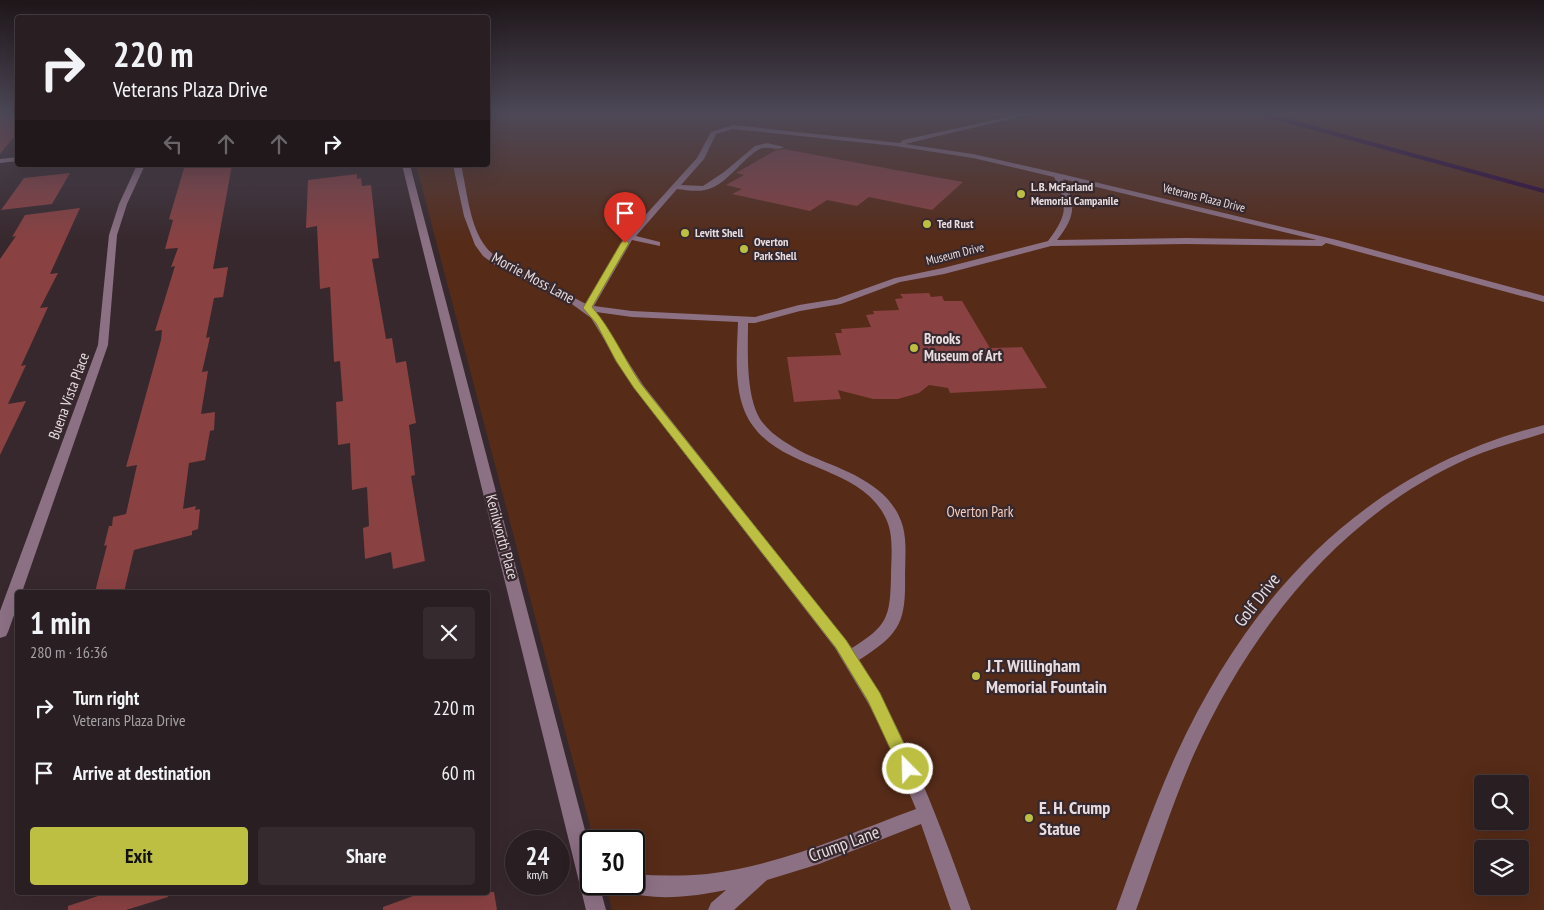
<!DOCTYPE html>
<meta charset="utf-8">
<style>
:root{--surface:#291e22;--page:#352b2f;--text:#f1f3f6;--muted:#a5a2a5;--line:#453c40;--accent:#bdbf43}
body{margin:0;font-family:"PT Sans Narrow",sans-serif;background:var(--page);color:var(--text);height:100vh;display:flex;flex-direction:column;font-size:19px;white-space:nowrap}
*{box-sizing:border-box;margin:0}
p{font-size:16px;color:var(--muted)}
.icon{flex:none;width:28px;height:28px;fill:none;stroke:currentColor;stroke-width:2;stroke-linecap:round;stroke-linejoin:round}
.map{position:relative;flex:1;overflow:hidden}
.panel{position:absolute;left:15px;top:590px;width:475px;height:305px;display:flex;flex-direction:column;background:var(--surface);border-radius:5px;box-shadow:0 5px 20px #0002,0 0 0 1px var(--line)}
.panel>*{flex:none}
.banner{position:absolute;left:15px;top:15px;width:475px;height:152px;border-radius:5px;box-shadow:0 5px 20px #0002,0 0 0 1px var(--line);background:#291e22;color:var(--text);overflow:hidden}
.controls{position:absolute;left:1474px;top:775px;display:grid;gap:10px}
.controls a{display:grid;place-items:center;width:55px;height:55px;border-radius:5px;background:var(--surface);box-shadow:0 5px 20px #0002,0 0 0 1px var(--line);font-size:25px}
.speed{position:absolute;left:505px;top:830px;display:flex;gap:10px;font-size:25px;font-weight:700;text-align:center}
.speed>*{display:grid;place-content:center;width:65px;height:65px;border-radius:50%;background:var(--surface);box-shadow:0 5px 20px #0002,0 0 0 1px var(--line);line-height:1}
.speed small{font-size:12px;font-weight:400}
.speed .limit{border:2px solid #111;border-radius:8px;background:#fff;color:#111}
.pin{position:absolute;display:grid;place-items:center;width:42px;height:42px;color:#fff;margin:-51px -21px;border-radius:50% 50% 50% 0;rotate:-45deg;box-shadow:0 0 5px #0007}
.pin .icon{rotate:45deg}
.me{position:absolute;width:55px;margin:-28px;rotate:337deg;stroke-linejoin:round;filter:drop-shadow(0 0 4px #0008)}
.turn{display:flex;align-items:center;gap:18px;height:105px;padding:0 15px;font-size:22px}
.turn .icon{width:65px;height:65px;stroke-width:2.5}
.turn b{display:block;font-size:35px;line-height:42px}
.lanes{display:flex;align-items:center;height:48px;padding:0 15px;background:#0003;justify-content:center;gap:25px;direction:ltr}
.lanes .off{opacity:.35}
.round{display:grid;place-items:center;flex:none;width:52px;height:52px;border-radius:5px;background:var(--page)}
.head{display:flex;align-items:center;justify-content:space-between;height:85px;padding:0 15px}
h1{font-size:30px;font-weight:600;line-height:38px}
.action{display:flex;gap:10px;margin-top:auto;padding:10px 15px}
.action a{flex:1;height:58px;border-radius:5px;background:var(--accent);color:#111;font-size:20px;font-weight:600;line-height:58px;text-align:center}
.action a+a{background:var(--page);color:var(--text)}
ul{padding:0;list-style:none}
li{display:flex;align-items:center;gap:15px;height:65px;padding:0 15px}
li div{flex:1}
li b{display:block;font-size:19px}
li em{font-style:normal}
.map>svg:first-child{display:block}
.green{fill:#562b18;fill-rule:evenodd}
.lines{fill:none;stroke-linecap:round;stroke-linejoin:round}
.stream{stroke:#2b053b;stroke-width:4}
.building{fill:#894142}
.minor{fill:#8c7184;fill-rule:evenodd}
.route{fill:#bdbf43;stroke:#7b7c2c}
.poi-dot{fill:#bdbf43;stroke:#37282d;stroke-width:2}
.labels{text-anchor:middle;stroke-width:4.5;stroke-linejoin:round;paint-order:stroke}
.far-poi-label{font-size:12px;font-weight:bold;fill:#e7dde0;stroke:#37282d;text-anchor:start}
.far-street-label{font-size:12px;fill:#e7dde0;stroke:#37282d}
.street-label{font-size:15px;fill:#e7dde0;stroke:#37282d}
.poi-label{font-size:15px;font-weight:bold;fill:#e7dde0;stroke:#37282d;text-anchor:start}
.park-label{font-size:15px;fill:#f6cdbc;stroke:#37282d}
.near-street-label{font-size:18px;fill:#e7dde0;stroke:#37282d}
.near-poi-label{font-size:18px;font-weight:bold;fill:#e7dde0;stroke:#37282d;text-anchor:start}
</style>
<div class="map">
<svg width="1544" height="910" viewBox="0 0 1544 910">
<rect width="100%" height="100%" fill="#37282d"/>
<!-- green -->
<path class="green" d="M488,114H1544V910H612L605,884H634V841H594L416,165H488ZM1482,784H1520V821H1482ZM1482,849H1520V886H1482Z"/>
<g class="lines">
<!-- stream -->
<polyline class="stream" points="1262,114 1544,191"/>
</g>
<!-- building -->
<g class="building">
<polygon points="0,114 18,114 18,132 0,154"/>
<polygon points="784,149 896,170 963,182 932,210 869,197 857,206 827,200 810,211 732,194 742,189 726,185 744,175 736,173 776,150"/>
<polygon points="185,165 232,165 213,269 228,267 223,297 214,298 206,338 210,337 202,372 208,371 201,414 215,412 214,430 210,431 205,460 189,463 183,509 196,506 195,510 200,509 198,529 192,531 192,535 134,550 124,592 95,592 107,545 104,546 109,526 112,526 113,517 126,514 137,465 126,467 161,340 162,330 155,331 175,266 171,267 178,248 165,249 173,220 169,219"/>
<polygon points="70,173 52,204 1,210 24,178"/>
<polygon points="357,174 357,179 361,178 362,186 371,185 379,258 372,259 386,339 392,338 396,363 406,361 416,423 409,425 415,475 411,476 425,561 393,569 391,552 365,559 363,528 369,526 367,487 352,490 350,443 338,445 336,402 343,401 340,361 334,362 330,287 320,289 317,226 306,228 308,180"/>
<polygon points="80,208 50,274 58,273 40,308 48,307 21,366 26,365 8,404 26,401 0,455 0,259 16,236 12,237 25,215"/>
<polygon points="929,293 931,297 942,296 944,301 962,301 990,348 1022,347 1047,388 950,393 948,388 929,385 919,393 898,399 873,399 838,390 841,399 794,402 787,357 841,355 835,333 842,333 841,329 871,327 866,315 874,314 873,311 899,310 895,299 903,298 900,294"/>
<polygon points="110,892 167,892 168,897 126,910 68,910 68,906"/>
<polygon points="424,892 494,892 497,910 383,910 383,907"/>
</g>
<g class="lines">
<!-- minor -->
<g class="minor">
<path d="M1021,114H1031L905,144L973,154L1057,173L1337,240L1544,296V302L1326,243L1322,246L1186,244L1051,246L944,274L900,282L841,304L800,311L755,323H748C748,351 745,400 763,423C774,437 791,446 806,454C842,470 891,483 903,527C907,543 905,560 905,576C906,624 899,634 859,660C908,738 940,823 971,910H951L921,824L819,864L767,880L734,910H708L711,903L726,890C698,896 653,902 626,891L623,884H634V874C658,876 682,876 707,874C779,866 848,834 916,809L887,740L868,703L835,648L634,388L591,318L565,299L495,265L483,256L475,245L464,216L453,165H461C467,190 469,221 483,243C499,269 558,288 586,304L622,241L697,158L711,132L733,125L900,143L903,140ZM733,129L895,146L973,158L1054,177C1069,205 1067,216 1048,241L943,268L895,278L836,299L799,305L755,317L632,311L594,306L632,240L660,246V242L636,236L677,189C686,190 696,192 705,190C726,186 741,160 758,150C767,144 777,152 784,147L767,143L755,146L724,172L703,186L681,185L704,159L716,134ZM1063,179L1317,240L1186,238L1057,240C1075,217 1077,205 1063,179ZM596,312L632,317L738,322C737,355 732,398 753,426C786,472 864,466 887,521C894,538 891,559 891,577C890,618 887,626 852,648L643,385Z"/>
<polygon points="18,157 18,161 0,163 0,159"/>
<polygon points="137,165 145,165 127,204 117,235 108,345 22,592 18,592 18,604 8,632 6,636 0,638 0,611 98,345 109,235 119,204"/>
<polygon points="402,165 410,165 591,853 591,884 599,884 606,910 586,910"/>
<path d="M1544,425V433C1519,441 1493,448 1469,458C1340,515 1251,629 1194,754C1172,804 1155,858 1136,910H1116C1135,858 1153,806 1176,755C1251,592 1366,470 1544,425Z"/>
</g>
</g>
<!-- sky -->
<linearGradient id="sky" x2="0" y2="1"><stop stop-color="#1e1619"/><stop offset="0.47" stop-color="#4d4857"/><stop offset="1" stop-color="#4d4857" stop-opacity="0"/></linearGradient>
<rect width="1544" height="241" fill="url(#sky)"/>
<!-- route -->
<path class="route" d="M625,240L629,243L592,307C612,330 624,359 641,384L846,640L880,693L916,769L914,774L908,776L902,774L868,701L836,648L634,388L616,361L596,323L583,308L621,243Z"/>
<!-- markers -->
<g class="poi-dot">
<circle cx="1021" cy="194" r="5"/>
<circle cx="927" cy="224" r="5"/>
<circle cx="685" cy="233" r="5"/>
<circle cx="744" cy="249" r="5"/>
<circle cx="914" cy="348" r="5"/>
<circle cx="976" cy="676" r="5"/>
<circle cx="1029" cy="818" r="5"/>
</g>
<g class="labels">
<!-- far-poi labels -->
<g class="far-poi-label">
<text x="1031" y="191">L.B. McFarland<tspan x="1031" dy="14">Memorial Campanile</tspan></text>
<text x="937" y="228">Ted Rust</text>
<text x="695" y="237">Levitt Shell</text>
<text x="754" y="246">Overton<tspan x="754" dy="14">Park Shell</tspan></text>
</g>
<!-- far-street labels -->
<g class="far-street-label">
<text transform="translate(1204 198) rotate(14)" y="4">Veterans Plaza Drive</text>
<text transform="translate(955 254) rotate(-14)" y="4">Museum Drive</text>
</g>
<!-- street labels -->
<g class="street-label">
<text transform="translate(533 278) rotate(28)" y="5">Morrie Moss Lane</text>
<text transform="translate(69 396) rotate(-70)" y="5">Buena Vista Place</text>
<text transform="translate(502 537) rotate(75)" y="5">Kenilworth Place</text>
</g>
<!-- poi labels -->
<g class="poi-label">
<text x="924" y="344">Brooks<tspan x="924" dy="17">Museum of Art</tspan></text>
</g>
<!-- park labels -->
<g class="park-label">
<text x="980" y="517">Overton Park</text>
</g>
<!-- near-street labels -->
<g class="near-street-label">
<text transform="translate(1257 600) rotate(-52)" y="6">Golf Drive</text>
<text transform="translate(844 844) rotate(-20)" y="6">Crump Lane</text>
</g>
<!-- near-poi labels -->
<g class="near-poi-label">
<text x="986" y="672">J.T. Willingham<tspan x="986" dy="21">Memorial Fountain</tspan></text>
<text x="1039" y="814">E. H. Crump<tspan x="1039" dy="21">Statue</tspan></text>
</g>
</g>
</svg>
<div class="controls">
<a><svg class="icon" aria-label="search" viewBox="0 0 24 24"><circle cx="10" cy="10" r="6"/><path d="M15 15l6 6"/></svg></a>
<a><svg class="icon" aria-label="layers" viewBox="0 0 24 24"><path d="M12 4l9 5-9 5-9-5zM3 14l9 5 9-5"/></svg></a>
</div>
<div class="speed"><div>24<small>km/h</small></div><div class="limit">30</div></div>
<div class="pin" style="left:625px;top:243px;background:#d93025"><svg class="icon" aria-label="arrive" viewBox="0 0 24 24"><path d="M6 21V4h12l-3 4 3 4H6"/></svg></div>
<svg class="me" style="left:908px;top:769px" viewBox="-20 -20 40 40"><circle r="17" fill="#bdbf43" stroke="#fff" stroke-width="3"/><path d="M0-11L8 9 0 5-8 9z" fill="#fff"/></svg>
<div class="banner">
<div class="turn"><svg class="icon" aria-label="right" viewBox="0 0 24 24"><path d="M7 20v-9h11M14 6l5 5-5 5"/></svg><div><b>220 m</b>Veterans Plaza Drive</div></div>
<div class="lanes"><svg class="icon off" aria-label="left" viewBox="0 0 24 24"><path d="M17 20v-9H6M10 6l-5 5 5 5"/></svg><svg class="icon off" aria-label="ahead" viewBox="0 0 24 24"><path d="M12 20V5M6 11l6-6 6 6"/></svg><svg class="icon off" aria-label="ahead" viewBox="0 0 24 24"><path d="M12 20V5M6 11l6-6 6 6"/></svg><svg class="icon" aria-label="right" viewBox="0 0 24 24"><path d="M7 20v-9h11M14 6l5 5-5 5"/></svg></div>
</div>
<section class="panel">
<div class="head"><div><h1>1 min</h1><p>280 m · 16:36</p></div><a class="round"><svg class="icon" aria-label="close" viewBox="0 0 24 24"><path d="M6 6l12 12M18 6L6 18"/></svg></a></div>
<ul>
<li><svg class="icon" aria-label="right" viewBox="0 0 24 24"><path d="M7 20v-9h11M14 6l5 5-5 5"/></svg><div><b>Turn right</b><p>Veterans Plaza Drive</p></div><em>220 m</em></li>
<li><svg class="icon" aria-label="arrive" viewBox="0 0 24 24"><path d="M6 21V4h12l-3 4 3 4H6"/></svg><div><b>Arrive at destination</b></div><em>60 m</em></li>
</ul>
<div class="action"><a>Exit</a><a>Share</a></div>
</section>
</div>
